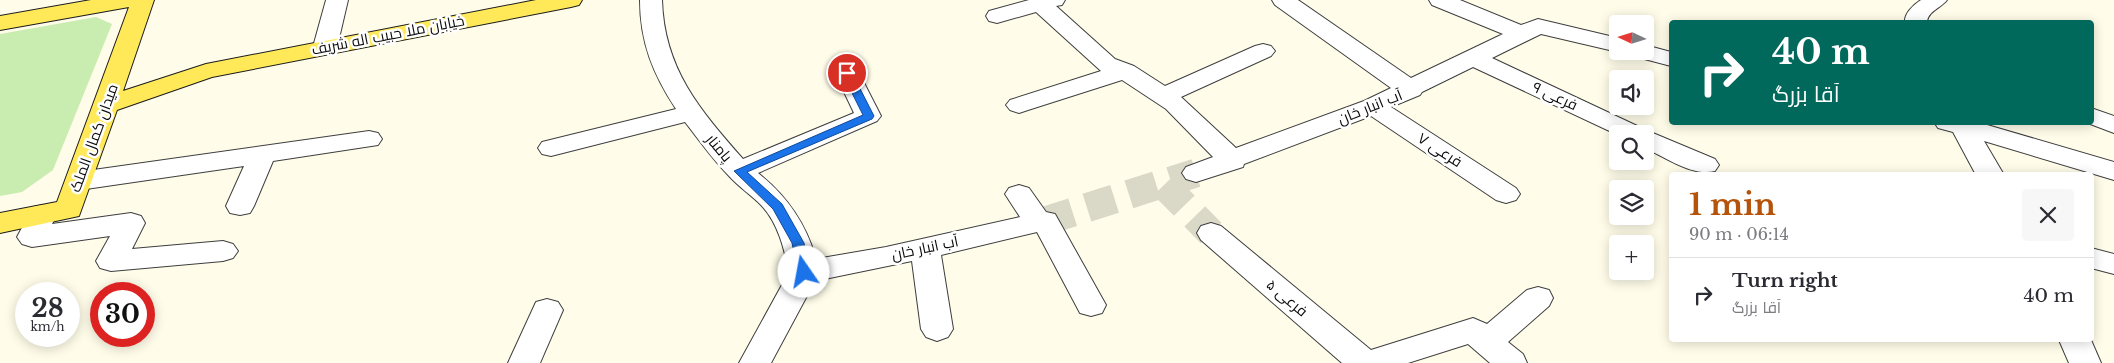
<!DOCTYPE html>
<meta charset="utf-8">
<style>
:root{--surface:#fff;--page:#f7f7f7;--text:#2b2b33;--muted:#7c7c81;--line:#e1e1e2;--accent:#b45309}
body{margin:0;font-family:"Libre Baskerville",Cairo,serif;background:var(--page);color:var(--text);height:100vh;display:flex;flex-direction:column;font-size:19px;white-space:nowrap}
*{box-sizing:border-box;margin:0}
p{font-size:16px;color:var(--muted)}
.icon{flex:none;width:28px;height:28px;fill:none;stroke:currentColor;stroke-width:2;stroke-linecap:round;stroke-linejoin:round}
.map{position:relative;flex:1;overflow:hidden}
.drawer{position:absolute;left:1669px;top:172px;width:425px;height:170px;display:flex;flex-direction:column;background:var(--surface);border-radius:5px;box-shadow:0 2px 12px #0003}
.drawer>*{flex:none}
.guide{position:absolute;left:1669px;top:20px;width:425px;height:105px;border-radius:5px;box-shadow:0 2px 12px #0003;background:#00695c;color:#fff;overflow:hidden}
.needle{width:32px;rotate:274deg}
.fabs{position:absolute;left:1609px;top:15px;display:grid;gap:10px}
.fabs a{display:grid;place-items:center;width:45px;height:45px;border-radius:5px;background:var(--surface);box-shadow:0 2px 12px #0003;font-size:25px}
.speed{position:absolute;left:15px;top:282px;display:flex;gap:10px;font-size:25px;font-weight:700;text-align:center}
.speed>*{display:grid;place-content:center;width:65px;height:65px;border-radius:50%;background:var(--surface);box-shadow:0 2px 12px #0003;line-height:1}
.speed small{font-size:12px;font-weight:400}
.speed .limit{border:8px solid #d22;background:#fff;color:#111}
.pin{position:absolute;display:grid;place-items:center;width:42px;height:42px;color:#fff;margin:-21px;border:2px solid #fff;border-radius:50%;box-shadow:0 1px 5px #0007}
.me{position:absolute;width:55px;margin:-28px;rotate:348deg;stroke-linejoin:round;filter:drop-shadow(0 0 4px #0008)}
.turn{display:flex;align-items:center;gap:18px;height:105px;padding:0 20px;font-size:22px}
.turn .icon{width:65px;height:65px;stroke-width:2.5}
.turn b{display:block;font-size:35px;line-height:42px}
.round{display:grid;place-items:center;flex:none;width:52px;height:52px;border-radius:5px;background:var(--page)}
.overview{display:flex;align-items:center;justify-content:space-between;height:85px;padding:0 20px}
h1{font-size:30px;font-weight:700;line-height:38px;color:var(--accent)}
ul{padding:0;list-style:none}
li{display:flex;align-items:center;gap:15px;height:75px;padding:0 20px;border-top:1px solid var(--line)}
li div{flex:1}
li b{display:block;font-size:19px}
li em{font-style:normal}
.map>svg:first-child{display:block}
.green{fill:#c9ecb1}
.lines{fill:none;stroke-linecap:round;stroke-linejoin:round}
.minor-tunnel{stroke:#dad9c8;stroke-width:29;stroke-dasharray:29 15;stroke-linecap:butt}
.minor-casing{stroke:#3e3e3e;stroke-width:2}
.major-casing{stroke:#1c1c1c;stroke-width:2}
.minor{fill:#fff;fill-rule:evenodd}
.major{fill:#ffe959;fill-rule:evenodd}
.route{fill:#1a73e8;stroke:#114b97}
.labels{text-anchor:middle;stroke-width:5;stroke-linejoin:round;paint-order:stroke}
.street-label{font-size:15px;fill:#0b0b0b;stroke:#fff}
</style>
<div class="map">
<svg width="2114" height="363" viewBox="0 0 2114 363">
<rect width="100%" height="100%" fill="#fffde9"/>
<!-- green -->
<polygon class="green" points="96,17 112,24 53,170 22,192 0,196 0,34"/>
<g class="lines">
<!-- minor-tunnel -->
<g class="minor-tunnel">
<polyline points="1164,185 1211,233"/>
<polyline points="1045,221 1196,173"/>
</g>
<!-- minor casing -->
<g class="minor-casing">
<g id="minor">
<polygon points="326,0 348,0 337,47 333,52 325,54 317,52 313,47"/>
<path d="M640,0H662C664,69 700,110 743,159L854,113L835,73L838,68L847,66L856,68L859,73L881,116L877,121L758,173C787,196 806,223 816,259L886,247L1020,217L1005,194L1009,188L1019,185L1029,188L1046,212L1055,214L1106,305L1102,313L1091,316L1080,313L1037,232L941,255L953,329L948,337L937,341L926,337L921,329L912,261L815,281L771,363H739L789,272C784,248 778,223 761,205C751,195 739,187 729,176C713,160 699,140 685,122L551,156L542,154L538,148L542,142L676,109C653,74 640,42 640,0Z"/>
<path d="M1029,0H1065L1062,5L1056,6L1115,59L1134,66L1165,86L1255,46L1263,44L1271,46L1275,51L1271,56L1181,97L1236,148L1364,101L1391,88L1275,5L1272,0H1298L1411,78L1503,34L1432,5L1429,0H1460L1521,25L1538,19L1618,38V51H1621L1618,52L1541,34L1492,58L1648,131L1715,159L1719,165L1715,171C1692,177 1665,157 1645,148V134L1618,135L1473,67L1422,92L1420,95L1391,107L1516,188L1520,194L1516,200L1506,203L1496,200L1371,116L1244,164L1243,167L1196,182L1186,179L1182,173L1186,167L1213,157L1166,109L1122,80L1028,110L1019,113L1010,110L1006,105L1010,100L1101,71L1036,12L997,23L989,21L986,16L989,11Z"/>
<path d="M1921,0H1947C1941,8 1928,11 1927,22H1905C1904,14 1913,5 1921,0Z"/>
<polygon points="1645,45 1671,52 1671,66 1633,56 1629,51 1645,51"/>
<polygon points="2091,108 2114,116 2114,133 2085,122 2091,122"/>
<polygon points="1934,122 1977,122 2114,162 2114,180 1984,141 2004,175 1976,175 1953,132 1938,128"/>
<polygon points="369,131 378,133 382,139 378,145 273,161 254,206 250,213 240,215 230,213 226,206 244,166 79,190 69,187 65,181 69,175 79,172"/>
<polygon points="43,205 53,207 57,214 52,224 131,213 141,216 145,223 132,249 223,241 233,244 238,251 233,258 223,261 111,271 100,268 96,261 110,236 32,247 22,244 17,237 33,207"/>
<polygon points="1211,223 1221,226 1371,350 1473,318 1487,324 1527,290 1538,287 1549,290 1553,298 1549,306 1508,342 1523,354 1527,363 1490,363 1468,344 1408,363 1342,363 1201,240 1197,233 1201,226"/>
<polygon points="2091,248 2114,254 2114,274 2091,268"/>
<polygon points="547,299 558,302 563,310 540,363 508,363 536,302"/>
<polygon points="2059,340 2091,340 2101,363 2069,363"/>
</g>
</g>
<!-- major casing -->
<g class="major-casing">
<polygon id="major" points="91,0 154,0 123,91 206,64 536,0 582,0 579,5 571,7 212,77 117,110 79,216 0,233 0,213 57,202 129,7 0,30 0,16"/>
</g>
<!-- minor -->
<use href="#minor" class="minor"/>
<!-- major -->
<use href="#major" class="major"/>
</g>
<!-- route -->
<polygon class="route" points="844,70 852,73 874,116 872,119 747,172 782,204 804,243 810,272 804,277 798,272 792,243 773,209 734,171 863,115 842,73"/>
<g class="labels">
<!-- street labels -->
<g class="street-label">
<text transform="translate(388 35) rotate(-11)" y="5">خیابان ملا حبیب اله شریف</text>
<text transform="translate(1555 96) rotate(25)" y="5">فرعی ۹</text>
<text transform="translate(1370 107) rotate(-22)" y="5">آب انبار خان</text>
<text transform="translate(94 138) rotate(-70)" y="5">میدان کمال الملک</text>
<text transform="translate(719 148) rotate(50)" y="5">پامنار</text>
<text transform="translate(1440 150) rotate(33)" y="5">فرعی ۷</text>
<text transform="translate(925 248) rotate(-12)" y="5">آب انبار خان</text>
<text transform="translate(1287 298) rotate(40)" y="5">فرعی ۵</text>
</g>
</g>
</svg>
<div class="fabs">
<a><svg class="needle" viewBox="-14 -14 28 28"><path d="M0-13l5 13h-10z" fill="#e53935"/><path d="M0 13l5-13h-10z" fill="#7c7c81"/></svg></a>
<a><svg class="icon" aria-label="sound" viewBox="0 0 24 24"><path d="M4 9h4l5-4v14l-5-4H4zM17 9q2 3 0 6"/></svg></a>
<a><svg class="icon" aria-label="search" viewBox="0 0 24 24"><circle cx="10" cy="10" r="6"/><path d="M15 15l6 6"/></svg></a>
<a><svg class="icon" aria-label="layers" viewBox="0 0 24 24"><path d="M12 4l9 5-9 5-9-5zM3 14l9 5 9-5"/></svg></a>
<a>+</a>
</div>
<div class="speed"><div>28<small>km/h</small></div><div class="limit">30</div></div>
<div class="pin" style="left:847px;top:73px;background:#d93025"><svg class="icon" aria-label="arrive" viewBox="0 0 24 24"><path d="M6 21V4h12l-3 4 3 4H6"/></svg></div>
<svg class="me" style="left:804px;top:272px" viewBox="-20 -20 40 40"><circle r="19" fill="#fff"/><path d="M0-13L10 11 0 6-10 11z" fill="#1a73e8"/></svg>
<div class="guide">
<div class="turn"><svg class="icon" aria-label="right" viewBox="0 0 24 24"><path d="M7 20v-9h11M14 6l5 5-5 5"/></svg><div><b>40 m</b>آقا بزرگ</div></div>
</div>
<section class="drawer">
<div class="overview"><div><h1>1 min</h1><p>90 m · 06:14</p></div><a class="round"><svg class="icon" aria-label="close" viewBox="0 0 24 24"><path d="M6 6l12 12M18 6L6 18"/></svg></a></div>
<ul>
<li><svg class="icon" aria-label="right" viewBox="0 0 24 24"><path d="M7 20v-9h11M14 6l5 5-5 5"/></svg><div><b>Turn right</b><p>آقا بزرگ</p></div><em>40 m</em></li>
</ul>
</section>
</div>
